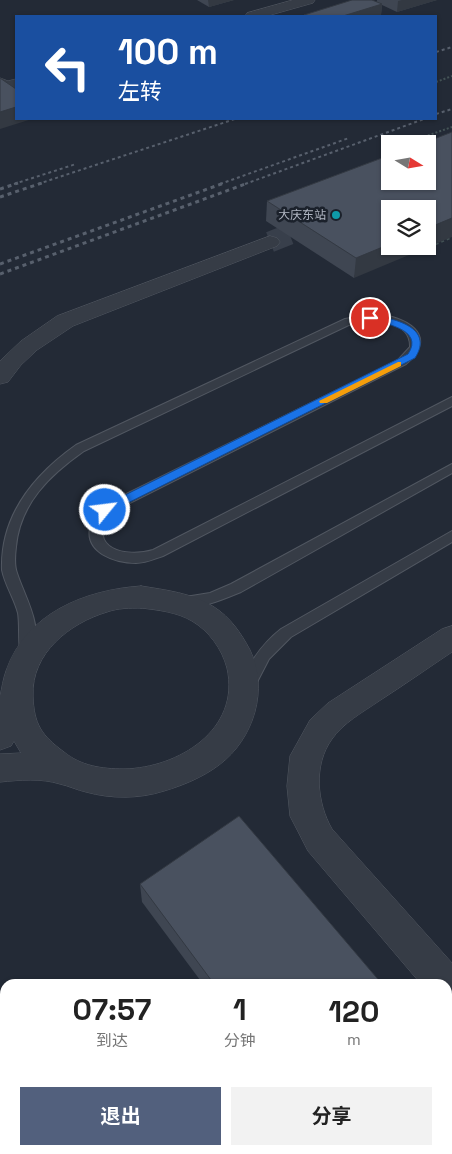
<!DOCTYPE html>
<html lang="zh">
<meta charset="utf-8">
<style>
:root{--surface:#fff;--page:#f2f2f2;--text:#222;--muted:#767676;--accent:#52607d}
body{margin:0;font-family:"Space Grotesk","Noto Sans SC",sans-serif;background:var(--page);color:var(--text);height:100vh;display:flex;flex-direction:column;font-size:19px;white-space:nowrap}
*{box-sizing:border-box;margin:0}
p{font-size:16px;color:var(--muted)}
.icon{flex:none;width:28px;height:28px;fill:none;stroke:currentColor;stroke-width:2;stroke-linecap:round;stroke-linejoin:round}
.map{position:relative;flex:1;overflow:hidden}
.drawer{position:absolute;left:0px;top:979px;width:452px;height:176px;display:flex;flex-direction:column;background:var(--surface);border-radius:15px 15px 0 0;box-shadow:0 1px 4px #0004}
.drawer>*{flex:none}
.guide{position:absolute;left:15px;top:15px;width:422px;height:105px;border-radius:0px;box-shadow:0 1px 4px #0004;background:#1a4fa0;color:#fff;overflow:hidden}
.needle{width:32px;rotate:101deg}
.fabs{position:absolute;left:381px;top:135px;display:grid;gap:10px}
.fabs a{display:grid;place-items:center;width:55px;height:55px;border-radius:0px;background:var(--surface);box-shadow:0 1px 4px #0004;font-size:25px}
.pin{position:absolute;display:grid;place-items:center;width:42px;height:42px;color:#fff;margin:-21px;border:2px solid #fff;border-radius:50%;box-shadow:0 1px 5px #0007}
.me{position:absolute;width:55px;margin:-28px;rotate:61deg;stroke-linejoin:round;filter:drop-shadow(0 0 4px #0008)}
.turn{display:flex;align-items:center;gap:18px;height:105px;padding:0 20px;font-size:22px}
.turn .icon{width:65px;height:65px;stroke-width:2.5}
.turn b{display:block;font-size:35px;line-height:42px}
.eta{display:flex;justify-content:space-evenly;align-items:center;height:85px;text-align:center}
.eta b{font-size:30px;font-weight:700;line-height:35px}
.primary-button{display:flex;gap:10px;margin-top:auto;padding:10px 20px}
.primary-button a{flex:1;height:58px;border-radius:0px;background:var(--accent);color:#fff;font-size:20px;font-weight:700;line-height:58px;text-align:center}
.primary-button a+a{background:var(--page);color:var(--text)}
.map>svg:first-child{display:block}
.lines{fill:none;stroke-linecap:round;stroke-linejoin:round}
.street-tunnel{stroke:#383f4b;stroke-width:21;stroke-dasharray:21 11;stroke-linecap:butt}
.lane-casing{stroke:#515761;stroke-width:2}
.street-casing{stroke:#515761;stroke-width:1}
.secondary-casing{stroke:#515761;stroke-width:1}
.path-far1{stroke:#445356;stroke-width:2;stroke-dasharray:2 2;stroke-linecap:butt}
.path{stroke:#445356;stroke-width:2.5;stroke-dasharray:3 3;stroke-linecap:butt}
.lane{fill:#363c46;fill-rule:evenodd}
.street{fill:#363c46;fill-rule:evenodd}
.secondary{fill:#444b59;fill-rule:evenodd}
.rail-far1{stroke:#58606d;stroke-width:2;stroke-dasharray:3 3;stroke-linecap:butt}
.rail{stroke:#58606d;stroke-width:3;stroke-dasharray:4 4;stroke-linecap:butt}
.wall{fill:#3f4652}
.shaded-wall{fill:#333942}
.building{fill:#49515f;stroke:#333942}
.route{fill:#1a73e8;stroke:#114b97}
.slow{fill:#f59e0b}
.culture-dot{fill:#0f9aa8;stroke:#1b212b;stroke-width:2}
.labels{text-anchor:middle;stroke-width:5;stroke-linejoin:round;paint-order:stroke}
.far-poi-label{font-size:12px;fill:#b1b7c3;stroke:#1b212b;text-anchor:end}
</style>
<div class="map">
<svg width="452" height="1154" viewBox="0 0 452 1154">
<rect width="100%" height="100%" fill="#232a36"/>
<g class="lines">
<!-- street-tunnel -->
<polyline class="street-tunnel" points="270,242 323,221"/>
<!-- lane casing -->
<g class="lane-casing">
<g id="lane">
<path d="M373,314C404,315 441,335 406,364L110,513C86,549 126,558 153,550L452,397V406L163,556C154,559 145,563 136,563C116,563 85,553 90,528C91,520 96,513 100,507L398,360L410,347C411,319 372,319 353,323L84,451C50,475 20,503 16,547C15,555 14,565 17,573C25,598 45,628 31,654L26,656L21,654C18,649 20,624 18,613C14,598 5,585 2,570C0,515 35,474 76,445L345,319Z"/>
<path d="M452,464V473L241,592C224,599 197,611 179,606L177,602L179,598L210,593L231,584Z"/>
<path d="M452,531V542L291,637L269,659L254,688L249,690L244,688L241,684C250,661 262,644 281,629Z"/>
</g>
</g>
<!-- street casing -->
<g class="street-casing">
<g id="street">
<polygon points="293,0 315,0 313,3 267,16 245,16 247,13"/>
<polygon points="0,78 8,81 16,79 16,89 6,92 0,90"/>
<polygon points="270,236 277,238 280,242 277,246 73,326 37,350 21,365 8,382 0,384 0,361 21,341 57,316"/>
<path d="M141,586C165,590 193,593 214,607C230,617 241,633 250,650C269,689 254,739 219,765C203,777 184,785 164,791C139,799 111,799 86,792C77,790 69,786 60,784C41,778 20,780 0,782V754L21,753L14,741L11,746L0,750C0,736 0,709 0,696C2,688 3,679 6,671C26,613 85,590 141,586ZM141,608C158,610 177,612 192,621C209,631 222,649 227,668C241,730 178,768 124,769C102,769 81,766 64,752C41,735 34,724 33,696C31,653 70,623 107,612C118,608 130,608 141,608Z"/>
<path d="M452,626V652C428,668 404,685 379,701C363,712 343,723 332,739C313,765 317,803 332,829L452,963V1000L448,1002V984H421L308,851L290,816L287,786L290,756L310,720L328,703L442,629Z"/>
</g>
</g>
<!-- secondary casing -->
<g class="secondary-casing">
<g id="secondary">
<polygon points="0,1023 5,1025 5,1070 0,1068"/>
<polygon points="40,1150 82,1150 84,1154 41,1154"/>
</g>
</g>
<!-- path-far1 -->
<g class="path-far1">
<polyline points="436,82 452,76"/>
<polyline points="409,142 452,127"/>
</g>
<!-- path -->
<polyline class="path" points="419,251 452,237"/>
<!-- lane -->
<use href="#lane" class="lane"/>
<!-- street -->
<use href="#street" class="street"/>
<!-- secondary -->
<use href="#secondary" class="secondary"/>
<!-- rail-far1 -->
<g class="rail-far1">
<polyline points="436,52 452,47"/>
<polyline points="436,114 452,109"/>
<polyline points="14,184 76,164"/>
<polyline points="38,184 235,119"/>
<polyline points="220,184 349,138"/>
<polyline points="245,184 424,119"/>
</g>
<!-- rail -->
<g class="rail">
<polyline points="0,189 18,183"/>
<polyline points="0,197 42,183"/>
<polyline points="0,264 224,183"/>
<polyline points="0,274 248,183"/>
</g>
</g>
<!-- wall -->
<g class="wall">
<polygon points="197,0 234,0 209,7"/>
<polygon points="377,0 437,0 397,12 382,5 381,15 378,16 304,16 304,15 377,2"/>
<polygon points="390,155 354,278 266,221 267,201"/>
<polygon points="140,884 382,984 203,984 142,902"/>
<polygon points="326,1150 364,1150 359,1154 329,1154"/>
</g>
<!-- shaded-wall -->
<g class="shaded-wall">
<polygon points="208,0 234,0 209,7"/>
<polygon points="402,0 437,0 397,12 398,1"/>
<polygon points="382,4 381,15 378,16 343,16"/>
<polygon points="16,107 16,119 32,119 0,129 0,112"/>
<polygon points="452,218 452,237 354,278 356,258 390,244 390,246 428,246 428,228"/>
<polygon points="354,1150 364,1150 359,1154 350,1154"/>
</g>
<!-- building -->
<g class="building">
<polygon points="352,0 372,0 382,4 343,16 307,16 304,15"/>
<polygon points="0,78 16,89 16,107 0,112"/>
<polygon points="452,132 452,218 428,228 428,209 390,209 390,244 356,258 267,201 390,155 390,181 428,181 428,144 421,144"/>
<polygon points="239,816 382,984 214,984 140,884"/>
<polygon points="448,1060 451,1064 448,1066"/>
<polygon points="338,1150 354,1150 350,1154 341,1154"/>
</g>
<!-- route -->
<path class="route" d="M370,315C393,318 435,327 415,358L108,513H101L99,510L101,507L408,354C425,329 383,323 367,319L366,318Z"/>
<!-- slow -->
<polygon class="slow" points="398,362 401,362 401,366 327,403 320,403 319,401"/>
<!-- markers -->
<circle class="culture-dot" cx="336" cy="215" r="5"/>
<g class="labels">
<!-- far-poi labels -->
<g class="far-poi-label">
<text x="326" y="219">大庆东站</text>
</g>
</g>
</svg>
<div class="fabs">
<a><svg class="needle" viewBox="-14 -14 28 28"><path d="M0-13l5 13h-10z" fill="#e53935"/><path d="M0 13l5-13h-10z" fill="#767676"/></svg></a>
<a><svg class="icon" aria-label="layers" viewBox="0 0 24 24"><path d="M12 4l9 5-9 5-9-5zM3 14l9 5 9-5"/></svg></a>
</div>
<div class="pin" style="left:370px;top:318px;background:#d93025"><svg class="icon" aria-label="arrive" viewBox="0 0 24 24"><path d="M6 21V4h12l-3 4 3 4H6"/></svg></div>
<svg class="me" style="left:105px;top:510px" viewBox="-20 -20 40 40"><circle r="17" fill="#1a73e8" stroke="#fff" stroke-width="3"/><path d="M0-11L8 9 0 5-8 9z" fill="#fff"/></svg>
<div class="guide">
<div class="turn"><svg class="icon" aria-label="left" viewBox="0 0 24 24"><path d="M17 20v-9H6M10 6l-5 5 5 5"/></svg><div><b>100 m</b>左转</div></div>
</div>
<section class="drawer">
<div class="eta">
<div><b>07:57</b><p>到达</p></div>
<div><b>1</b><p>分钟</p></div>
<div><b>120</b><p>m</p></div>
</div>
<div class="primary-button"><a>退出</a><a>分享</a></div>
</section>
</div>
